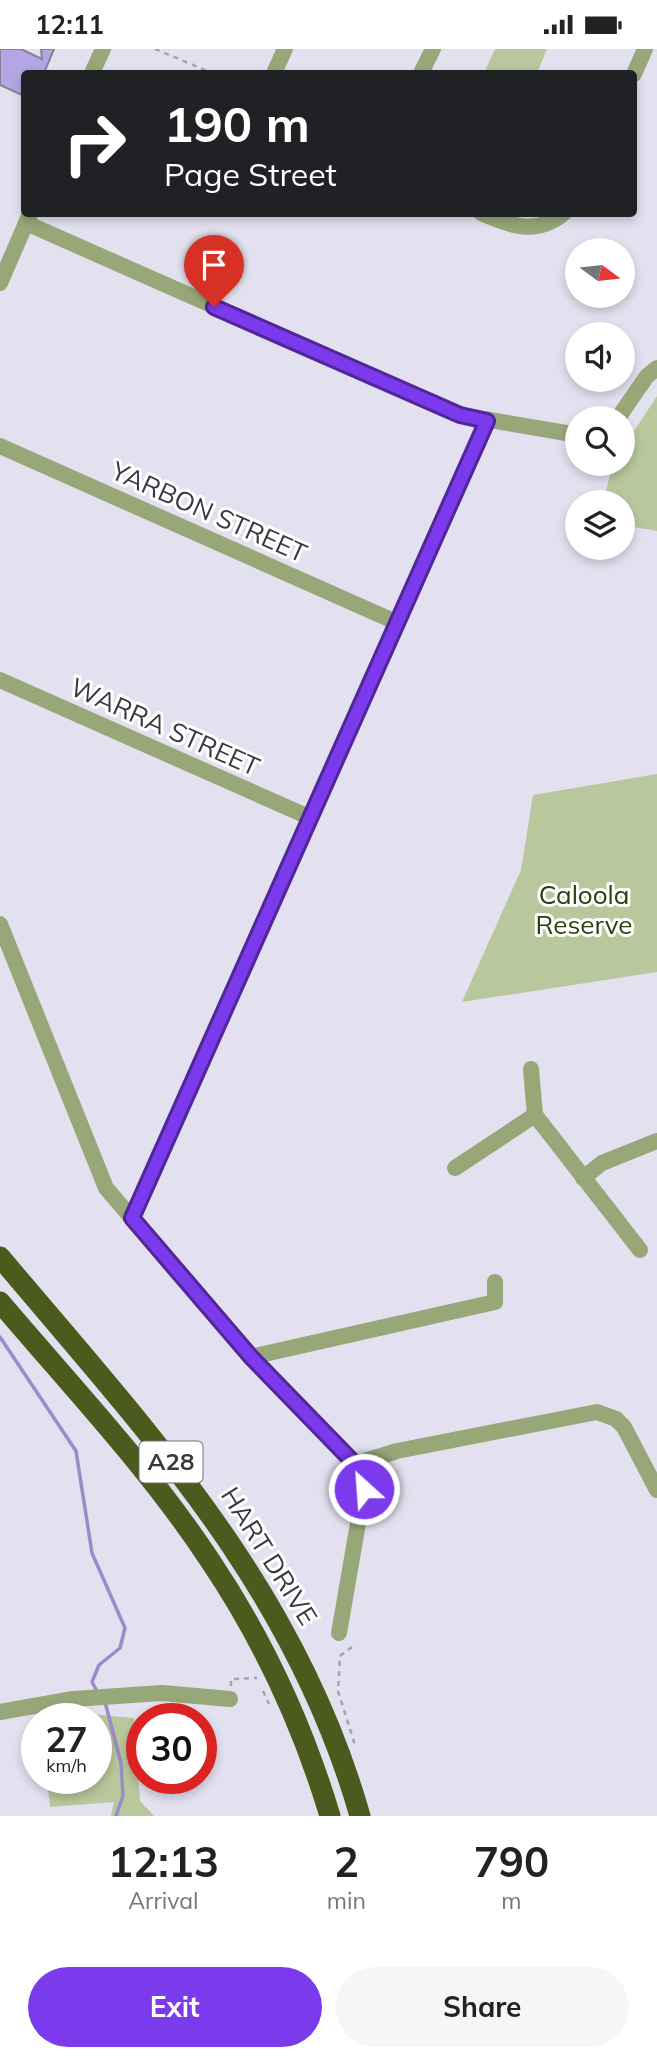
<!DOCTYPE html>
<style>
:root{--surface:#fff;--page:#f6f6f6;--text:#222;--muted:#767676;--accent:#7c3aed}
body{margin:0;font-family:Mulish,sans-serif;background:var(--page);color:var(--text);height:100vh;display:flex;flex-direction:column;font-size:26px;white-space:nowrap}
*{box-sizing:border-box;margin:0}
p{font-size:23px;color:var(--muted)}
.icon{flex:none;width:38px;height:38px;fill:none;stroke:currentColor;stroke-width:2;stroke-linecap:round;stroke-linejoin:round}
.map{position:relative;height:1767px;overflow:hidden}
.drawer{display:flex;flex-direction:column;background:var(--surface);flex:1}
.drawer>*{flex:none}
.top-card{position:absolute;left:21px;top:21px;width:616px;height:147px;border-radius:7px;box-shadow:0 4px 10px #0003;background:#202124;color:#fff;overflow:hidden}
.needle{width:46px;rotate:105deg}
.buttons{position:absolute;left:565px;top:189px;display:grid;gap:14px}
.buttons a{display:grid;place-items:center;width:70px;height:70px;border-radius:50%;background:var(--surface);box-shadow:0 4px 10px #0003;font-size:35px}
.speed{position:absolute;left:21px;top:1654px;display:flex;gap:14px;font-size:35px;font-weight:700;text-align:center}
.speed>*{display:grid;place-content:center;width:91px;height:91px;border-radius:50%;background:var(--surface);box-shadow:0 4px 10px #0003;line-height:1}
.speed small{font-size:18px;font-weight:400}
.speed .limit{border:10px solid #d22;background:#fff;color:#111}
.pin{position:absolute;display:grid;place-items:center;width:60px;height:60px;color:#fff;margin:-72px -30px;border-radius:50% 50% 50% 0;rotate:-45deg;box-shadow:0 0 7px #0007}
.pin .icon{rotate:45deg}
.me{position:absolute;width:77px;margin:-38px;rotate:334deg;stroke-linejoin:round;filter:drop-shadow(0 0 5px #0008)}
.turn{display:flex;align-items:center;gap:24px;height:147px;padding:0 28px;font-size:32px}
.turn .icon{width:91px;height:91px;stroke-width:2.5}
.turn b{display:block;font-size:49px;line-height:60px}
.eta{display:flex;justify-content:space-evenly;align-items:center;height:119px;text-align:center}
.eta b{font-size:42px;font-weight:700;line-height:49px}
.action{display:flex;gap:14px;margin-top:auto;padding:14px 28px}
.action a{flex:1;height:80px;border-radius:42px;background:var(--accent);color:#fff;font-size:28px;font-weight:700;line-height:80px;text-align:center}
.action a+a{background:var(--page);color:var(--text)}
.status{display:flex;justify-content:space-between;align-items:center;height:49px;padding:0 35px;background:var(--surface);direction:ltr}
.status svg{height:19px;fill:currentColor}
.map>svg:first-child{display:block}
.green{fill:#b8c79c}
.lines{fill:none;stroke-linecap:round;stroke-linejoin:round}
.stream{stroke:#9a8cc8;stroke-width:3.5}
.building{fill:#b4a6e4;stroke:#84828f;stroke-width:2}
.path{stroke:#a4a3ae;stroke-width:2.5;stroke-dasharray:5 5;stroke-linecap:butt}
.minor{stroke:#97a778;stroke-width:16}
.highway{stroke:#4a5b1d;stroke-width:21}
.route-casing{stroke:#51269a;stroke-width:18}
.route{stroke:#7c3aed;stroke-width:12}
.labels{text-anchor:middle;stroke-width:6;stroke-linejoin:round;paint-order:stroke}
.shield{fill:#fff;stroke:#747478;stroke-width:2}
.shield-label{font-size:24px;font-weight:bold;fill:#39383e}
.street-label{font-size:26px;fill:#39383e;stroke:#fff}
.park-label{font-size:26px;fill:#2f3c0c;stroke:#fff}
</style>
<div class="status"><b>12:11</b><svg viewBox="0 0 49 12"><path d="M0 12V9h3v3zM5 12V6h3v6zM10 12V3h3v9zM15 12V0h3v12zM26 1h20v11H26zM47 4h2v5h-2z"/></svg></div>
<div class="map">
<svg width="657" height="1767" viewBox="0 0 657 1767">
<rect width="100%" height="100%" fill="#e3e1ef"/>
<!-- green -->
<g class="green">
<polygon points="495,0 547,0 537,24 484,24"/>
<polygon points="657,347 657,482 623,476 623,453 603,453 613,415 623,415 623,399"/>
<polygon points="657,725 657,923 462,953 521,821 533,746"/>
<polygon points="68,1663 134,1669 140,1752 154,1767 111,1767 114,1753 50,1758 47,1729 96,1729 96,1670 62,1669"/>
</g>
<g class="lines">
<!-- stream -->
<g class="stream">
<polyline points="0,1288 76,1402 92,1504 125,1579 120,1599 99,1616 92,1633 98,1644"/>
<polyline points="105,1653 121,1714 123,1747 116,1767"/>
</g>
</g>
<!-- building -->
<polygon class="building" points="0,0 21,0 42,10 41,0 54,0 44,24 24,24 24,47 0,36"/>
<g class="lines">
<!-- path -->
<g class="path">
<polyline points="155,0 212,24"/>
<polyline points="352,1598 340,1607 338,1642 355,1696"/>
<polyline points="231,1637 231,1630 257,1629"/>
<polyline points="263,1642 269,1655"/>
</g>
<!-- minor -->
<g class="minor">
<polyline points="92,24 103,0"/>
<polyline points="274,24 285,0"/>
<polyline points="421,24 433,0"/>
<polyline points="634,25 645,0"/>
<path d="M481,164C510,177 537,187 564,164"/>
<polyline points="26,174 460,366 578,386"/>
<polyline points="0,234 30,165"/>
<polyline points="618,369 647,327 657,319"/>
<polyline points="0,397 398,574"/>
<polyline points="0,631 311,769"/>
<polyline points="0,875 106,1139 251,1308 355,1415 363,1428 364,1440 339,1584"/>
<polyline points="531,1020 535,1066 640,1201"/>
<polyline points="455,1119 535,1066"/>
<polyline points="583,1129 602,1114 657,1092"/>
<polyline points="132,1169 487,372"/>
<polyline points="251,1308 495,1253 495,1233"/>
<polyline points="355,1415 397,1402 597,1363 616,1370 624,1378 657,1441"/>
<polyline points="0,1663 73,1650 162,1644 230,1650"/>
</g>
<!-- highway -->
<g class="highway">
<path d="M0,1208C149,1385 295,1538 360,1767"/>
<path d="M0,1253C72,1338 150,1420 211,1513C264,1592 303,1677 330,1767"/>
</g>
</g>
<g class="lines">
<!-- route casing -->
<g class="route-casing">
<polyline id="route" points="214,258 460,366 487,372 132,1169 251,1308 355,1415 363,1428 364,1440"/>
</g>
<!-- route -->
<use href="#route" class="route"/>
</g>
<g class="labels">
<!-- shield labels -->
<rect class="shield" x="139.5" y="1392.5" width="63" height="41" rx="5"/>
<g class="shield-label">
<text x="171" y="1421">A28</text>
</g>
<!-- street labels -->
<g class="street-label">
<text transform="translate(209 463) rotate(24)" y="9">YARBON STREET</text>
<text transform="translate(165 678) rotate(24)" y="9">WARRA STREET</text>
<text transform="translate(269 1507) rotate(58)" y="9">HART DRIVE</text>
</g>
<!-- park labels -->
<g class="park-label">
<text x="584" y="855">Caloola<tspan x="584" dy="30">Reserve</tspan></text>
</g>
</g>
</svg>
<div class="buttons">
<a><svg class="needle" viewBox="-14 -14 28 28"><path d="M0-13l5 13h-10z" fill="#e53935"/><path d="M0 13l5-13h-10z" fill="#767676"/></svg></a>
<a><svg class="icon" aria-label="sound" viewBox="0 0 24 24"><path d="M4 9h4l5-4v14l-5-4H4zM17 9q2 3 0 6"/></svg></a>
<a><svg class="icon" aria-label="search" viewBox="0 0 24 24"><circle cx="10" cy="10" r="6"/><path d="M15 15l6 6"/></svg></a>
<a><svg class="icon" aria-label="layers" viewBox="0 0 24 24"><path d="M12 4l9 5-9 5-9-5zM3 14l9 5 9-5"/></svg></a>
</div>
<div class="speed"><div>27<small>km/h</small></div><div class="limit">30</div></div>
<div class="pin" style="left:214px;top:258px;background:#d93025"><svg class="icon" aria-label="arrive" viewBox="0 0 24 24"><path d="M6 21V4h12l-3 4 3 4H6"/></svg></div>
<svg class="me" style="left:364px;top:1440px" viewBox="-20 -20 40 40"><circle r="17" fill="#7c3aed" stroke="#fff" stroke-width="3"/><path d="M0-11L8 9 0 5-8 9z" fill="#fff"/></svg>
<div class="top-card">
<div class="turn"><svg class="icon" aria-label="right" viewBox="0 0 24 24"><path d="M7 20v-9h11M14 6l5 5-5 5"/></svg><div><b>190 m</b>Page Street</div></div>
</div>
</div>
<section class="drawer">
<div class="eta">
<div><b>12:13</b><p>Arrival</p></div>
<div><b>2</b><p>min</p></div>
<div><b>790</b><p>m</p></div>
</div>
<div class="action"><a>Exit</a><a>Share</a></div>
</section>
